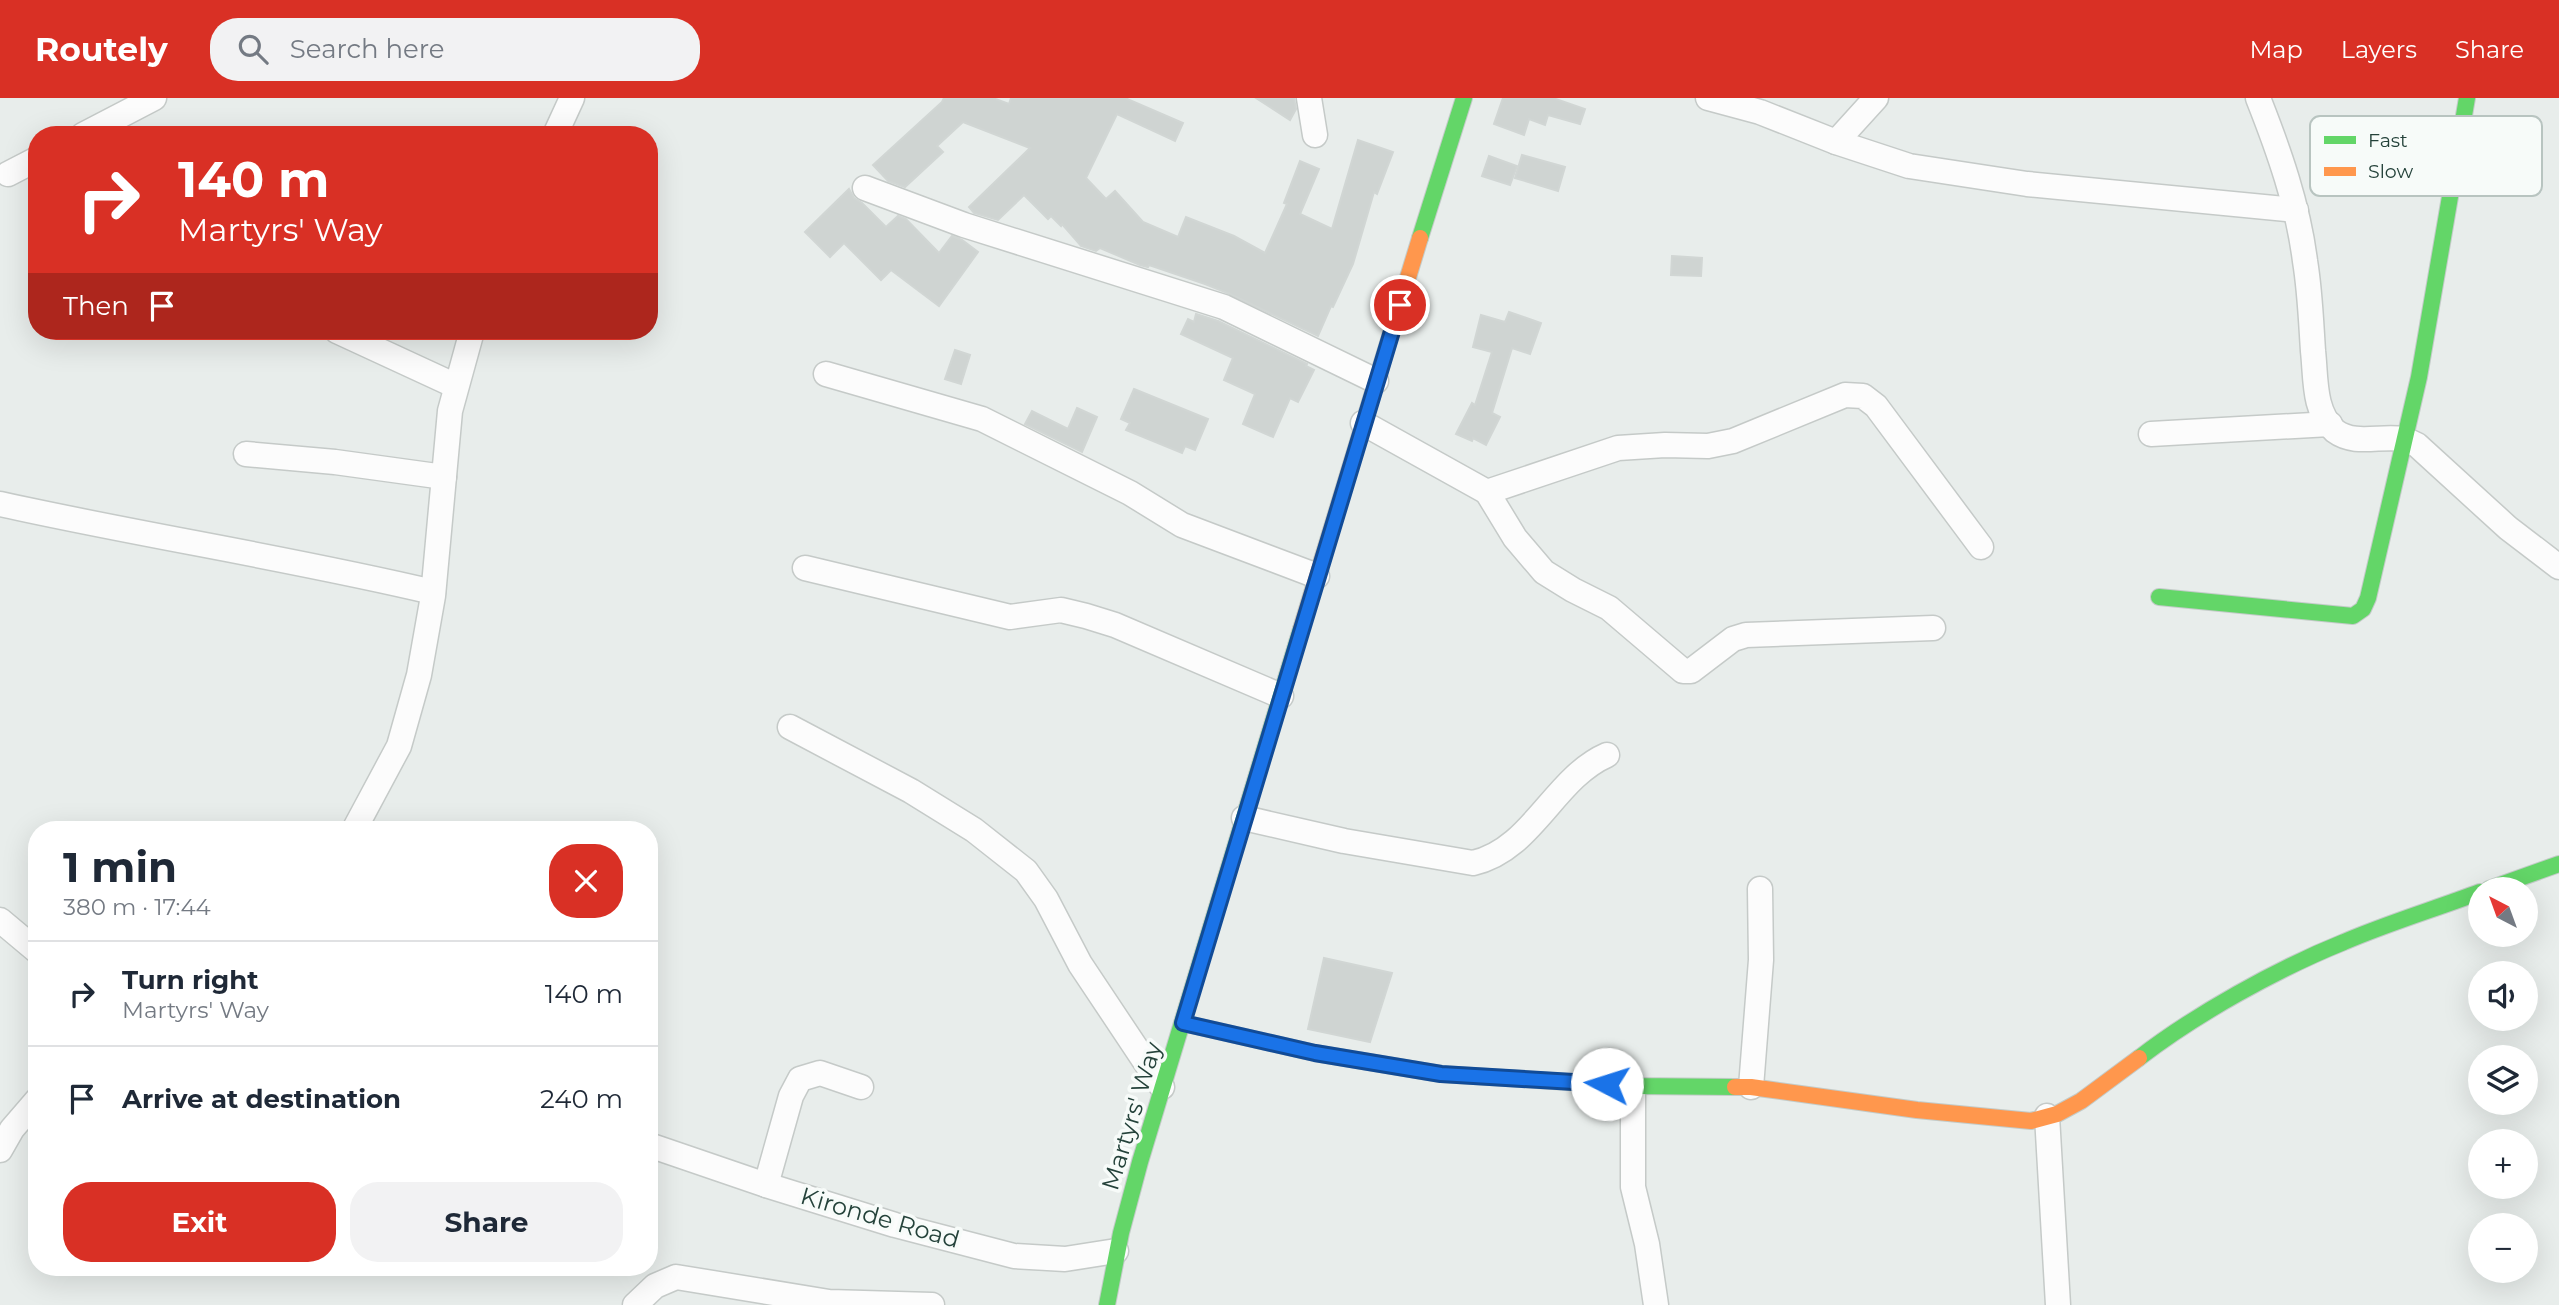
<!DOCTYPE html>
<meta charset="utf-8">
<style>
:root{--surface:#fff;--page:#f2f2f3;--text:#1f2937;--muted:#747a83;--line:#e0e1e3;--accent:#d93025}
body{margin:0;font-family:Montserrat,sans-serif;background:var(--page);color:var(--text);height:100vh;display:flex;flex-direction:column;font-size:26px;white-space:nowrap}
*{box-sizing:border-box;margin:0}
p{font-size:23px;color:var(--muted)}
.icon{flex:none;width:38px;height:38px;fill:none;stroke:currentColor;stroke-width:2;stroke-linecap:round;stroke-linejoin:round}
.map{position:relative;flex:1;overflow:hidden}
.side{position:absolute;left:28px;top:723px;width:630px;height:455px;display:flex;flex-direction:column;background:var(--surface);border-radius:28px;box-shadow:0 7px 28px #0002}
.side>*{flex:none}
.top-card{position:absolute;left:28px;top:28px;width:630px;height:214px;border-radius:28px;box-shadow:0 7px 28px #0002;background:#d93025;color:#fff;overflow:hidden}
.needle{width:46px;rotate:319deg}
.controls{position:absolute;left:2468px;top:779px;display:grid;gap:14px}
.controls a{display:grid;place-items:center;width:70px;height:70px;border-radius:50%;background:var(--surface);box-shadow:0 7px 28px #0002;font-size:35px}
.pin{position:absolute;display:grid;place-items:center;width:60px;height:60px;color:#fff;margin:-30px;border:4px solid #fff;border-radius:50%;box-shadow:0 2px 7px #0007}
.me{position:absolute;width:77px;margin:-38px;rotate:275deg;stroke-linejoin:round;filter:drop-shadow(0 0 5px #0008)}
.turn{display:flex;align-items:center;gap:24px;height:147px;padding:0 35px;font-size:32px}
.turn .icon{width:91px;height:91px;stroke-width:2.5}
.turn b{display:block;font-size:49px;line-height:60px}
.then{display:flex;align-items:center;height:66px;padding:0 35px;background:#0003;gap:14px;font-size:26px}
.round{display:grid;place-items:center;flex:none;width:74px;height:74px;border-radius:28px;background:var(--page)}
.summary{display:flex;align-items:center;justify-content:space-between;height:119px;padding:0 35px}
h1{font-size:42px;font-weight:700;line-height:52px}
.button{display:flex;gap:14px;margin-top:auto;padding:14px 35px}
.button a{flex:1;height:80px;border-radius:28px;background:var(--accent);color:#fff;font-size:28px;font-weight:700;line-height:80px;text-align:center}
.button a+a{background:var(--page);color:var(--text)}
ul{padding:0;list-style:none}
li{display:flex;align-items:center;gap:21px;height:105px;padding:0 35px;border-top:2px solid var(--line)}
li div{flex:1}
li b{display:block;font-size:26px}
li em{font-style:normal}
header{display:flex;align-items:center;gap:42px;box-sizing:border-box;height:98px;padding:0 35px;background:var(--accent);color:#fff}
header strong{font-size:33px}
nav{display:flex;gap:38px;margin-inline-start:auto;font-size:24px}
.search{width:490px;height:63px;background:var(--page);display:flex;align-items:center;gap:18px;box-sizing:border-box;padding:0 24px;border-radius:28px;color:var(--muted);font-size:26px}
.map>svg:first-child{display:block}
.building{fill:#cfd4d2;stroke:#d1d6d4;stroke-width:2}
.lines{fill:none;stroke-linecap:round;stroke-linejoin:round}
.street-casing{stroke:#c5cac8;stroke-width:27}
.fast-casing{stroke:#c3cbc8;stroke-width:18}
.slow-casing{stroke:#c3cbc8;stroke-width:18}
.street{stroke:#fcfcfc;stroke-width:24}
.fast{stroke:#63d668;stroke-width:16}
.slow{stroke:#ff974d;stroke-width:16}
.route-casing{stroke:#114b97;stroke-width:18}
.route{stroke:#1a73e8;stroke-width:12}
.labels{text-anchor:middle;stroke-width:7;stroke-linejoin:round;paint-order:stroke}
.street-label{font-size:24px;fill:#24423a;stroke:#f7fbf9}
.key{fill:#f7fbf9;stroke:#b8c4c0;stroke-width:2}
.key-label{font-size:19px;fill:#24423a}
</style>
<header>
<strong>Routely</strong>
<div class="search"><svg class="icon" aria-label="search" viewBox="0 0 24 24"><circle cx="10" cy="10" r="6"/><path d="M15 15l6 6"/></svg>Search here</div>
<nav><a>Map</a><a>Layers</a><a>Share</a></nav>
</header>
<div class="map">
<svg width="2559" height="1207" viewBox="0 0 2559 1207">
<rect width="100%" height="100%" fill="#e8edeb"/>
<!-- building -->
<g class="building">
<polygon points="944,0 993,0 1009,6 1011,0 1125,0 1183,25 1175,43 1117,16 1086,80 1106,101 1115,93 1143,124 1178,139 1186,119 1234,138 1265,155 1287,106 1284,105 1300,63 1319,71 1300,116 1332,131 1358,42 1393,54 1377,96 1374,94 1353,166 1333,209 1331,208 1318,238 1230,196 1205,186 1149,167 1148,169 1140,167 1100,150 1096,153 1081,148 1062,126 1061,128 1051,118 1048,121 1024,97 998,122 974,115 969,109 1030,50 963,24 937,48 943,54 905,89 888,83 873,67 942,4"/>
<polygon points="1256,0 1294,0 1296,11 1290,22"/>
<polygon points="1503,0 1553,0 1585,11 1580,26 1548,17 1545,27 1529,21 1524,37 1494,26"/>
<polygon points="1522,57 1565,69 1558,93 1515,80"/>
<polygon points="1489,58 1517,68 1510,87 1482,78"/>
<polygon points="849,91 854,100 862,105 886,129 898,118 906,121 939,155 952,138 962,142 978,154 939,208 891,172 881,182 844,145 830,159 805,134"/>
<polygon points="1672,158 1702,160 1701,178 1671,177"/>
<polygon points="1509,214 1541,225 1530,256 1512,250 1492,315 1500,319 1486,347 1473,340 1472,343 1456,336 1472,305 1475,307 1492,254 1473,249 1481,217 1505,224"/>
<polygon points="1196,216 1218,223 1307,266 1306,268 1314,272 1298,304 1290,300 1273,339 1243,326 1255,296 1224,282 1233,260 1181,236 1188,221 1194,224"/>
<polygon points="955,252 970,257 961,286 945,281"/>
<polygon points="1134,291 1208,321 1195,352 1185,348 1182,355 1126,332 1130,325 1121,321"/>
<polygon points="1077,310 1097,319 1082,354 1025,326 1032,313 1068,331"/>
<polygon points="1324,860 1392,875 1370,944 1308,931"/>
</g>
<g class="lines">
<!-- street casing -->
<g class="street-casing">
<g id="street">
<polyline points="1309,0 1315,37"/>
<polyline points="1708,0 1760,14 1836,44 1909,68 2027,86 2296,112"/>
<path d="M2258,0C2279,53 2298,107 2305,163C2310,193 2311,223 2313,253C2316,279 2313,314 2335,333C2355,348 2381,337 2403,341C2407,342 2413,345 2417,347L2508,430L2559,469"/>
<polyline points="83,37 154,0"/>
<polyline points="555,37 572,0"/>
<polyline points="1836,44 1876,0"/>
<polyline points="8,76 37,61"/>
<polyline points="865,90 964,127 1224,209 1376,283"/>
<polyline points="337,233 456,288"/>
<polyline points="826,276 982,321 1130,395 1182,427 1317,478"/>
<polyline points="1363,325 1487,394 1618,350 1665,347 1708,348 1733,343 1845,297 1863,298 1876,308 1981,449"/>
<polyline points="2151,336 2330,326"/>
<polyline points="246,356 335,364 444,379"/>
<polyline points="1487,394 1515,440 1544,474 1573,492 1609,510 1683,573 1691,573 1733,541 1746,537 1933,530"/>
<path d="M0,406C144,438 290,460 433,494"/>
<polyline points="805,470 1010,519 1061,512 1086,518 1115,527 1281,598"/>
<polyline points="790,629 911,693 974,732 1026,773 1046,801 1080,866 1162,989"/>
<path d="M1244,720L1344,743L1473,765C1532,752 1554,680 1607,657"/>
<polyline points="354,732 399,648 419,577 433,498 450,313 472,233"/>
<polyline points="0,822 37,853"/>
<polyline points="1633,988 1633,1089 1647,1146 1656,1207"/>
<polyline points="1751,989 1761,862 1760,791"/>
<polyline points="2047,1018 2058,1207"/>
<polyline points="649,1047 766,1087 895,1127 1014,1158 1065,1161 1116,1153"/>
<polyline points="0,1052 12,1031 37,1002"/>
<polyline points="766,1087 791,998 800,981 820,975 861,989"/>
<polyline points="635,1207 655,1188 676,1179 829,1204 932,1207"/>
</g>
</g>
<!-- fast casing -->
<g class="fast-casing">
<g id="fast">
<polyline points="1420,140 1464,0"/>
<polyline points="2159,499 2353,518 2363,511 2368,500 2419,279 2467,0"/>
<polyline points="2489,791 2559,766"/>
<polyline points="1183,925 1315,955 1441,976 1633,988 1735,989"/>
<path d="M2139,960C2196,916 2277,871 2344,844C2388,825 2435,811 2480,794"/>
<polyline points="1107,1207 1121,1135 1140,1064 1301,531"/>
</g>
</g>
<!-- slow casing -->
<g class="slow-casing">
<g id="slow">
<polyline points="1301,531 1420,140"/>
<polyline points="1735,989 1751,989 1917,1012 2031,1023 2057,1016 2081,1003 2139,960"/>
</g>
</g>
<!-- street -->
<use href="#street" class="street"/>
<!-- fast -->
<use href="#fast" class="fast"/>
<!-- slow -->
<use href="#slow" class="slow"/>
</g>
<g class="lines">
<!-- route casing -->
<g class="route-casing">
<polyline id="route" points="1400,207 1183,925 1315,955 1441,976 1607,986"/>
</g>
<!-- route -->
<use href="#route" class="route"/>
</g>
<g class="labels">
<!-- street labels -->
<g class="street-label">
<text transform="translate(1132 1018) rotate(-73)" y="8">Martyrs' Way</text>
<text transform="translate(880 1120) rotate(16)" y="8">Kironde Road</text>
</g>
</g>
<!-- legend -->
<rect x="2310" y="18" width="232" height="80" rx="10" class="key"/>
<rect x="2324" y="38" width="32" height="8" fill="#63d668"/>
<rect x="2324" y="69" width="32" height="9" fill="#ff974d"/>
<g class="key-label">
<text x="2368" y="49">Fast</text>
<text x="2368" y="80">Slow</text>
</g>
</svg>
<div class="controls">
<a><svg class="needle" viewBox="-14 -14 28 28"><path d="M0-13l5 13h-10z" fill="#e53935"/><path d="M0 13l5-13h-10z" fill="#747a83"/></svg></a>
<a><svg class="icon" aria-label="sound" viewBox="0 0 24 24"><path d="M4 9h4l5-4v14l-5-4H4zM17 9q2 3 0 6"/></svg></a>
<a><svg class="icon" aria-label="layers" viewBox="0 0 24 24"><path d="M12 4l9 5-9 5-9-5zM3 14l9 5 9-5"/></svg></a>
<a>+</a>
<a>−</a>
</div>
<div class="pin" style="left:1400px;top:207px;background:#d93025"><svg class="icon" aria-label="arrive" viewBox="0 0 24 24"><path d="M6 21V4h12l-3 4 3 4H6"/></svg></div>
<svg class="me" style="left:1607px;top:986px" viewBox="-20 -20 40 40"><circle r="19" fill="#fff"/><path d="M0-13L10 11 0 6-10 11z" fill="#1a73e8"/></svg>
<div class="top-card">
<div class="turn"><svg class="icon" aria-label="right" viewBox="0 0 24 24"><path d="M7 20v-9h11M14 6l5 5-5 5"/></svg><div><b>140 m</b>Martyrs' Way</div></div>
<div class="then">Then<svg class="icon" aria-label="arrive" viewBox="0 0 24 24"><path d="M6 21V4h12l-3 4 3 4H6"/></svg></div>
</div>
<section class="side">
<div class="summary"><div><h1>1 min</h1><p>380 m · 17:44</p></div><a class="round" style="background:#d93025;color:#fff"><svg class="icon" aria-label="close" viewBox="0 0 24 24"><path d="M6 6l12 12M18 6L6 18"/></svg></a></div>
<ul>
<li><svg class="icon" aria-label="right" viewBox="0 0 24 24"><path d="M7 20v-9h11M14 6l5 5-5 5"/></svg><div><b>Turn right</b><p>Martyrs' Way</p></div><em>140 m</em></li>
<li><svg class="icon" aria-label="arrive" viewBox="0 0 24 24"><path d="M6 21V4h12l-3 4 3 4H6"/></svg><div><b>Arrive at destination</b></div><em>240 m</em></li>
</ul>
<div class="button"><a>Exit</a><a>Share</a></div>
</section>
</div>
